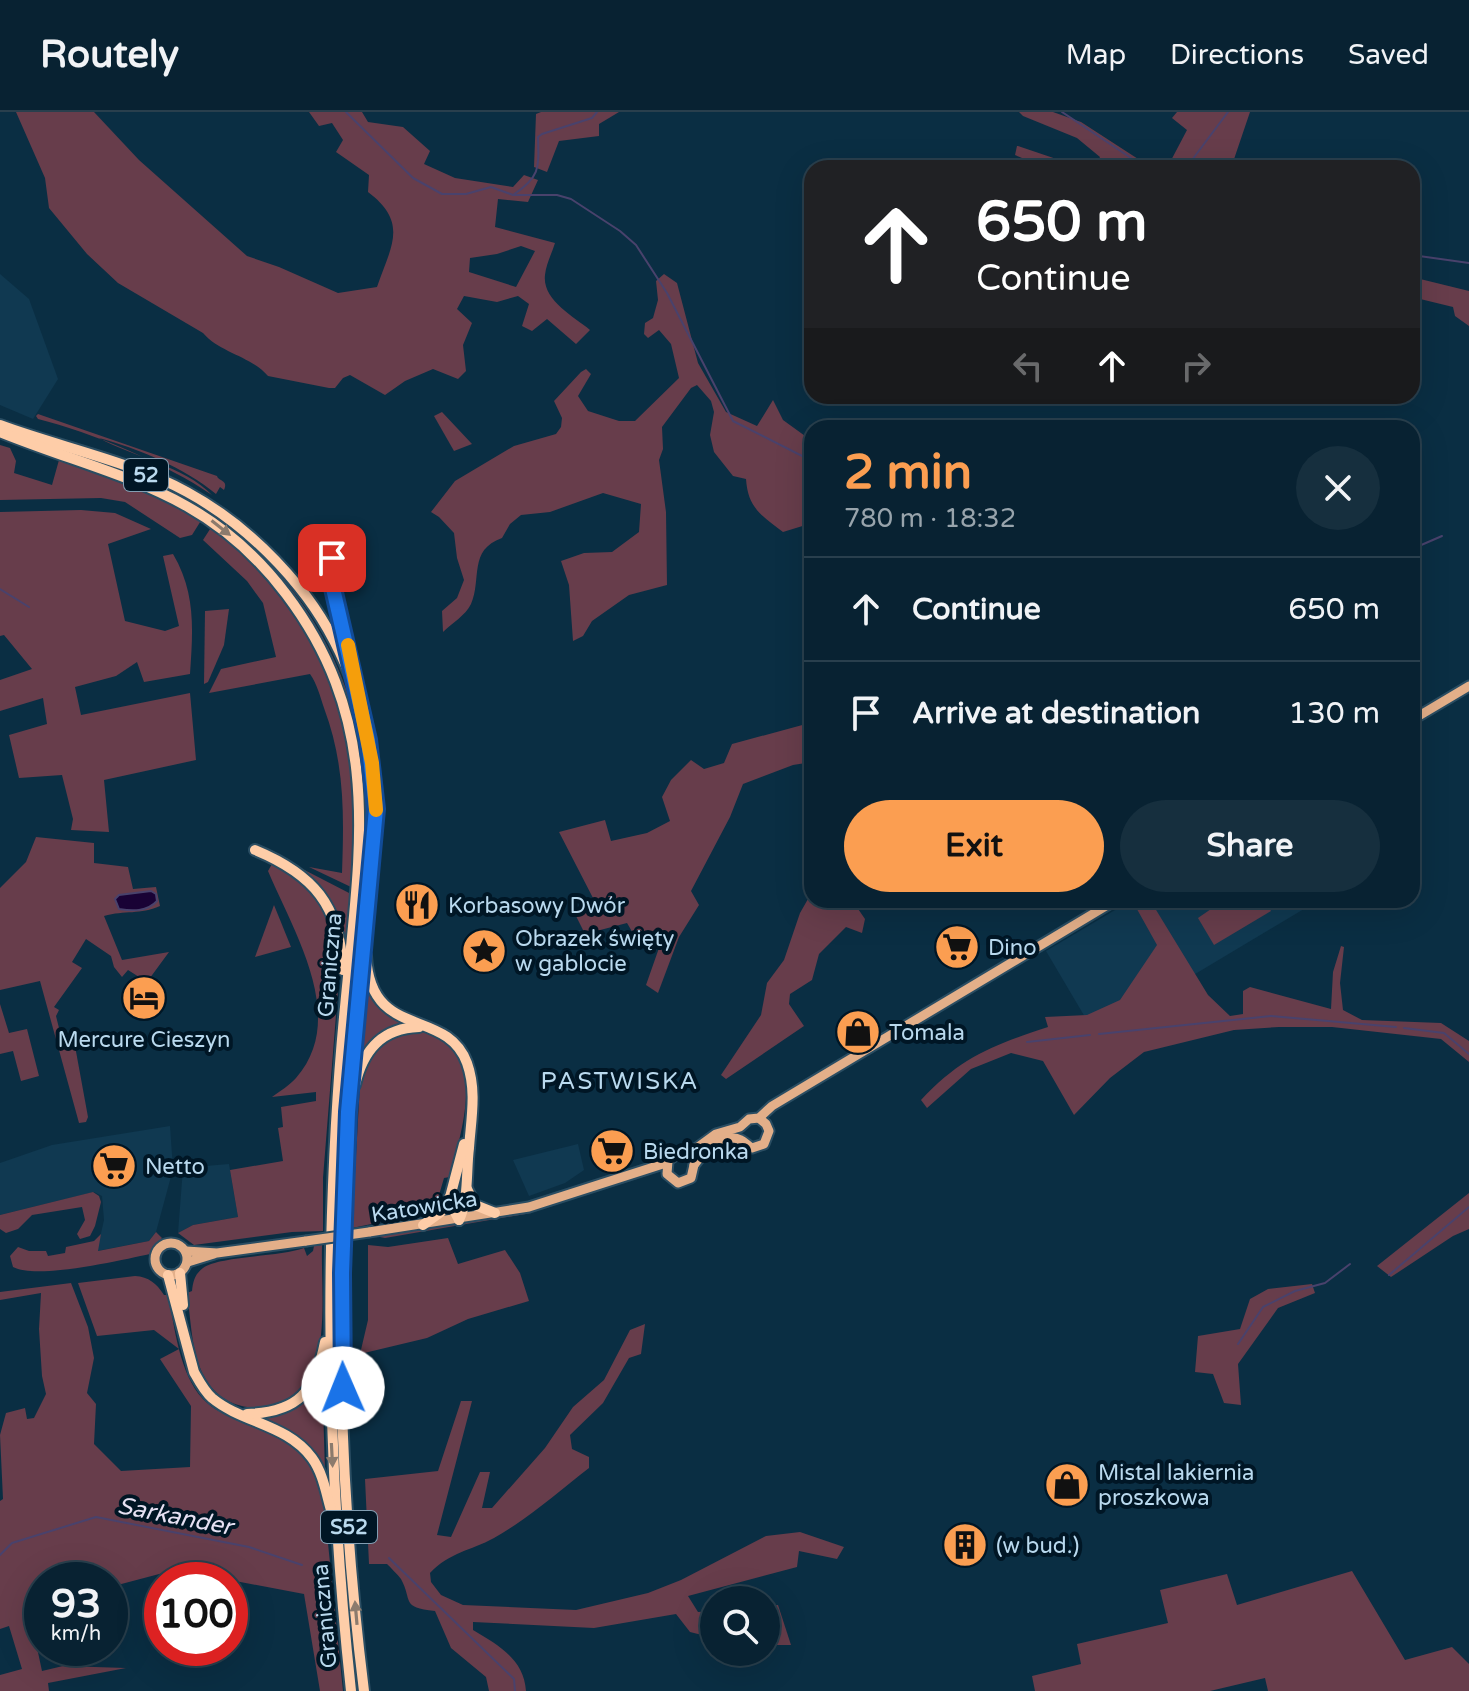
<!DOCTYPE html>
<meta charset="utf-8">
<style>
:root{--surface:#082232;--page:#162f3e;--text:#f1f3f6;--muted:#98a4ac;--line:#293f4d;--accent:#fb9e51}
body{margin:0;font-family:"Varela Round",sans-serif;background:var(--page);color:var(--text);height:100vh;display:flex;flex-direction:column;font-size:30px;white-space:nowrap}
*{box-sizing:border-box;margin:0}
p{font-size:26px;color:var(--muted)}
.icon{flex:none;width:44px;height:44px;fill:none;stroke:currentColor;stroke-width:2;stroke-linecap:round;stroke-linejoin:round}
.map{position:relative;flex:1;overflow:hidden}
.side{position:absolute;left:804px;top:308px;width:616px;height:488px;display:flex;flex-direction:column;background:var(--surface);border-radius:24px;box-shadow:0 8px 32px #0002,0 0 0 2px var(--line)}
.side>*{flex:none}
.guide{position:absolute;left:804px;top:48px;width:616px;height:244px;border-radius:24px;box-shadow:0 8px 32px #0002,0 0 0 2px var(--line);background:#202124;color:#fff;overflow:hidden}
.tools{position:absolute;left:700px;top:1474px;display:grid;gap:16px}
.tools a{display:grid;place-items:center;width:80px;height:80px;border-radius:50%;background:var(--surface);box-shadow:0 8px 32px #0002,0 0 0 2px var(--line);font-size:40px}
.speed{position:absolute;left:24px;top:1450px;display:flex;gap:16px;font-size:40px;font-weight:700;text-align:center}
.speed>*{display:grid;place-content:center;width:104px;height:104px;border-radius:50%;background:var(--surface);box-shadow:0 8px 32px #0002,0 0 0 2px var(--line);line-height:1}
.speed small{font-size:20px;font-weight:400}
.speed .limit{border:12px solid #d22;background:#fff;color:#111}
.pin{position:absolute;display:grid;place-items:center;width:68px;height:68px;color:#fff;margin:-34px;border-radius:16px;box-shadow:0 4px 12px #0006}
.me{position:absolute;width:88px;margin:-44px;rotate:359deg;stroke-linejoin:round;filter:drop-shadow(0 0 6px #0008)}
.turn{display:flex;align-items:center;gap:28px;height:168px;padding:0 40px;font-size:36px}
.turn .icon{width:104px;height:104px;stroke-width:2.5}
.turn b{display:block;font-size:56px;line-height:68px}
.lanes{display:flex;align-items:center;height:76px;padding:0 40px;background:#0003;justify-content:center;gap:40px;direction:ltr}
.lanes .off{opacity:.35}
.round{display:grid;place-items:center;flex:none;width:84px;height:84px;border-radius:42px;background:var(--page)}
.overview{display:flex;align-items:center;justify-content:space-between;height:136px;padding:0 40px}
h1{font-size:48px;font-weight:700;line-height:60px;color:var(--accent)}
.primary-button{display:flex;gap:16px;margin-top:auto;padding:16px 40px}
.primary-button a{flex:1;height:92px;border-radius:48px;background:var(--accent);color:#111;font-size:32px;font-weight:700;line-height:92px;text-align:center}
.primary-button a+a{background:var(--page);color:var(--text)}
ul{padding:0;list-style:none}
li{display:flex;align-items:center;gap:24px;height:104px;padding:0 40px;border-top:2px solid var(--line)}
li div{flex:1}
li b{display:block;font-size:30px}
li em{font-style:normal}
header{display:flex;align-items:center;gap:48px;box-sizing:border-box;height:112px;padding:0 40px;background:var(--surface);border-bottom:2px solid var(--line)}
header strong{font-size:38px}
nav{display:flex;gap:44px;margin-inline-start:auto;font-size:28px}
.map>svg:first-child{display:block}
.built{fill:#103951}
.green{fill:#673d4b;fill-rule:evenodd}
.water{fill:#190235;stroke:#49426c;stroke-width:2}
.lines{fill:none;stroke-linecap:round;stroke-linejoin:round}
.stream{stroke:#49426c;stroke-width:2}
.major-casing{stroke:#2a4d62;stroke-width:13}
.highway-casing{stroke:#2a4d62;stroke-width:14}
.major{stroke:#e3af89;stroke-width:9}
.highway{stroke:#fecda8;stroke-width:10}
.major-bridge-casing{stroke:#2a4d62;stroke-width:13;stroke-linecap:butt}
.major-bridge{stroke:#e3af89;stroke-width:9}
.oneway{fill:#8c7b6d}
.route-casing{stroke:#114b97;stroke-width:20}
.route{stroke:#1a73e8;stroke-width:14}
.slow{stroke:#f59e0b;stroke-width:14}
.labels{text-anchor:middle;stroke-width:8;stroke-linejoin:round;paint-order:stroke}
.shield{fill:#001625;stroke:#829eb2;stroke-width:2}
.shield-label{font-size:20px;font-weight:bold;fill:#b9d9ee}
.poi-label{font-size:22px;fill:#b9d9ee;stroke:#001625;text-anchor:start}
.street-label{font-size:22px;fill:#b9d9ee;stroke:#001625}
.neighbourhood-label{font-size:24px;letter-spacing:2px;fill:#b9d9ee;stroke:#001625}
.water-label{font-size:24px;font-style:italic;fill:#e6e1f3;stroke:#001625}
</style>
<header>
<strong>Routely</strong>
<nav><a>Map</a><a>Directions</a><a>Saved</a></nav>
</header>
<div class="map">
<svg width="1469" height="1579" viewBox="0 0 1469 1579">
<rect width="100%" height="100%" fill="#0a2e43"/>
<!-- built -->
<g class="built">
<polygon points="0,162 29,187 58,267 33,307 0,293"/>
<polygon points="1132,788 1319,788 1095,922 1046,839"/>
<polygon points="170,1014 173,1057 156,1120 149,1129 97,1139 104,1108 102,1084 94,1080 0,1103 0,1051 52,1033"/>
<polygon points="578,1032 584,1058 565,1071 529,1084 513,1048"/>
<polygon points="229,1052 238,1105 193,1113 178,1121 183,1056"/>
</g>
<!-- green -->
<g class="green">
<path d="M16,0H94L139,48L247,144L279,155L338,181L377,175C391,134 409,111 368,80L369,63L336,40L343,28L332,11L319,14L309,0H362L368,10L403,15L430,39L424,52L455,66L513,75L524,63L538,68L528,90L498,87L495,115L555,131C552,141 546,152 545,163C542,188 573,204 590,218L576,232L547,207L532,219L522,214L529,192L518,184L497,190L464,184L457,197L472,211L463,233L466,259L458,267L433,257L405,269L385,283L350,263L343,266L335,276H329L268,264C251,244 220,241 203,221L118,171L87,142L49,96L45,66ZM521,134L535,139L516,175L469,160L470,146L497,142Z"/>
<polygon points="541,0 619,0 599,12 599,24 559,29 547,60 534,55 536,2"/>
<polygon points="1019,0 1053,0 1081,10 1152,56 1095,56 1100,45 1077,26 1023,4"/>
<polygon points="1177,0 1250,0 1231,56 1167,56 1187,18 1172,6"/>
<polygon points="1017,34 1018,34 1083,56 1046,56 1015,43"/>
<path d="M664,162L677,171L698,251L726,300L757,314L773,288L783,308L812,329V414L809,412L783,420C761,403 748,396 746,367L733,364L714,340L710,323L714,300L711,289L697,273L691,276L662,315L663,337L659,348L666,400L667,473L629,483L592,509L583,524L573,529L569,473L561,449L584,441L612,440L639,420L641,392L603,381L550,400L521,403L510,412L502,426C468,438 482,467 471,492C466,503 451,512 443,520L442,499L457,486L464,468L457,446L454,421L439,405L431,400L455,369L514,334L556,322L561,315L562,306L554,289L581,260L586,257L591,262L578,284L588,299L619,309H635L679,266L671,232L659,218L648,226L644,222L645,211L653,206L658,188L656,169Z"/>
<polygon points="1412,165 1469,179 1469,214 1455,204 1453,195 1412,185"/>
<polygon points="442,300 472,332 454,339 434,304"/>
<path d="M38,302L217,364C218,369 229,368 224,378L220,375L216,382C185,356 137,336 99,326C133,345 184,354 212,383C167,352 91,320 38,307L36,304Z"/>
<polygon points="0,333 10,336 16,349 14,361 52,373 59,348 159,383 202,407 192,423 180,426 125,390 101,386 0,388"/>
<path d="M202,393C313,470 371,585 369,720L338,1140L360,1579H356C333,1387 328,1193 341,1000C345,940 351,880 356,820C363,751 371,684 355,615C333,525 275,449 200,396Z"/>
<path d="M81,398L115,401L151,417L108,432L125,509L165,519L179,514L163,444L173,442C196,481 193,518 190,562L144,570L137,550L116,564L75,575L81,603L190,581L196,648L104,668L109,720L71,718L73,707L62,663L19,666L9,623L47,612L43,586L0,599V568L32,557L4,523L0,524V400Z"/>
<path d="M212,414C292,484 343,563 354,670C357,705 353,740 351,775L309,755L342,761C344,703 345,652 324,596C320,584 317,572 310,562L209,581L221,557L276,545L263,491L247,469L203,428Z"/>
<polygon points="229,497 224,533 208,570 204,572 205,499"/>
<polygon points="806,612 812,612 812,650 793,653 743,672 730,705 691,779 699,793 679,825 658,881 646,873 659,836 652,824 637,828 627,811 585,822 574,800 593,786 559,720 605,708 611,729 647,721 670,709 662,685 671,668 691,648 704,657 724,651 732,632"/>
<path d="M36,725L94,731V751L128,755L133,777L156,775L160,794C140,803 125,798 104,804L122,848L169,840L147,870L128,858L122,865L114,855L111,844L86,827L72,850L82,856L54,895L59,898L56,904L59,916L76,929L75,934L88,1005L86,1010L79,1011L40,869L0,878V776L26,750Z"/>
<path d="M289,750L351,782L346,833C336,796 320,772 289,750Z"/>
<path d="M272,752L283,754L318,784L337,829L340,853L323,1066V1119L292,1120L194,1133L178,1121L193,1113L238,1105L230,1058L283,1049L278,1016L283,1015L281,995L316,989V980L272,985C280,979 290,973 296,966C349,906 293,819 268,759Z"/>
<polygon points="812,780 812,788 852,788 865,807 862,821 846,815 819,842 812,868 790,882 789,892 804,914 726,967 721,963 761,903 767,871 784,848 800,801"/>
<path d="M1136,788H1150L1208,883L1230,904L1243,902V879L1250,875L1331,897L1333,860L1341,834L1344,835L1340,871L1343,898L1362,908L1441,911L1469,929V950L1441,927L1332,915H1279L1234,918L1144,940L1110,966L1074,1003L1043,949L1011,941L971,957L927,996L921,988C961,945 993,933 1048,915L1045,905L1087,903L1120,888L1157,833L1133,790Z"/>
<polygon points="1224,788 1264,788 1271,799 1214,833 1198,806"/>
<polygon points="274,793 291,835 255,845"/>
<polygon points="367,876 382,897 406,911 379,921 361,942"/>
<polygon points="0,892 9,921 27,917 39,964 21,969 13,939 0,942"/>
<path d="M415,918C493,928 462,1016 450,1065L444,1066L437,1090L425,1101L352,1116L360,971L368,948L389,924Z"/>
<polygon points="93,1080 99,1084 101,1090 95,1114 90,1124 80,1127 77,1122 85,1108 82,1095 32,1103 18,1117 6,1121 0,1117 0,1103"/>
<polygon points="1469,1081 1469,1117 1453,1124 1391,1165 1377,1154"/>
<polygon points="526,1099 531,1101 385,1126 375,1124"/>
<path d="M156,1120L162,1126L150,1142C121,1148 38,1168 13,1155L10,1144L18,1135L29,1139H46L48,1144L65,1141L66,1135L94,1129L101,1122L98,1139L149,1129Z"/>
<polygon points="448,1126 458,1152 505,1138 520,1161 529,1189 468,1207 427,1226 360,1242 368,1208 368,1133 388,1135"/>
<path d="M322,1133C321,1170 327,1221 314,1255C296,1302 229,1312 204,1264C191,1240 191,1207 187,1181L192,1179C193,1169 195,1162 203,1156C219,1144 279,1145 304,1136L307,1144L313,1139L314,1134Z"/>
<path d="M135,1164C149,1165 156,1171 164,1183H168C175,1216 179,1261 203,1287C213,1298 227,1303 240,1308C281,1325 309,1337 323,1382L343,1579H320L304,1482L230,1468L163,1461L110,1475V1468H42V1485L27,1489L42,1559L63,1554L126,1556L48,1571L49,1579H0V1563L22,1557L9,1514L0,1517V1389L3,1387L0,1323L6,1301L25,1296L27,1307L34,1306L46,1282L42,1264L39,1217L41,1181L0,1188V1180L71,1171L88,1215L94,1246L87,1281L96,1292L94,1332L121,1359L190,1355L191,1294L160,1247L179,1237L154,1218L97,1224L78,1171Z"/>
<polygon points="1312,1172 1315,1181 1278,1196 1238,1252 1241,1293 1224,1291 1213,1262 1195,1260 1198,1224 1240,1217 1250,1187 1268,1177"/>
<path d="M645,1212L641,1242L629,1246L603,1291L570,1323L572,1337L589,1345V1356C558,1380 528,1407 494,1426C470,1439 450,1440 430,1461L431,1470L441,1483L463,1493L576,1498L648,1481L681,1468L766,1424L800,1420L844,1435L837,1447L799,1439L797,1455L688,1484L698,1500L714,1499V1526L690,1520L676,1502L594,1516L473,1510V1518C498,1533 524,1547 526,1579H489L486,1565L451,1536L435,1499C400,1495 413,1489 401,1467C397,1462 391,1456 387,1452H369L365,1367L438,1359L461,1289H472L437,1423L451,1425L480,1360H490L482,1396H492L545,1336L573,1295L604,1268L630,1218Z"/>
<path d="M322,1261L325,1359L316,1345L260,1306C286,1301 310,1285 322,1261Z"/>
<polygon points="1352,1459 1405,1548 1452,1535 1469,1552 1469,1579 1268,1579 1265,1566 1210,1579 1035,1579 1032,1564 1081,1552 1077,1532 1168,1511 1160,1478 1227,1462 1237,1493"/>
<polygon points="778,1493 791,1533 766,1533 766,1494"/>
</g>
<!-- water -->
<path class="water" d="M151,779L156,782L157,789C147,800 132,799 119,797L115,787L119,783Z"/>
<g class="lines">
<!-- stream -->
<g class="stream">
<path d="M346,0L413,66L442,82H466L491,75L513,83C540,65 539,57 538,25L542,22L592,6L597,0"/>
<polyline points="1062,0 1146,56"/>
<polyline points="1186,56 1228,0"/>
<polyline points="513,83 557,83 571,87 620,119 636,133 667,181 733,309 812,349"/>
<polyline points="1412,143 1469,151"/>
<polyline points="1412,437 1442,424"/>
<polyline points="0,477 29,495"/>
<polyline points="1404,916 1444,921 1469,942"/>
<polyline points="1099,922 1271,904 1396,915"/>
<polyline points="1027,930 1090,923"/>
<polyline points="1389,1163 1469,1095"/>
<polyline points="1238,1232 1263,1195 1295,1179 1325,1171 1350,1152"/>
<polyline points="0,1443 12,1431 96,1405 249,1435 302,1453"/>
<polyline points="389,1446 514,1567 515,1579"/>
</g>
<!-- major casing -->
<g class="major-casing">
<g id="major">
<polyline points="1412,608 1469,574"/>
<polyline points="668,1049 667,1062 678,1071 691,1066 694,1053"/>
<path d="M694,1053C703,1041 724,1019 741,1028C745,1030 748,1034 752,1036L764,1032L769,1019L766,1012L759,1006"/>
<polyline points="369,1120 529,1095 663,1052 676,1043 690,1041 716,1022 740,1015 749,1007 759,1006 772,994 1116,788"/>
<circle cx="171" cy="1147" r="16"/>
<polyline points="186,1139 217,1141 306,1129"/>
<polyline points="188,1150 214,1142"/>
</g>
</g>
<!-- highway casing -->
<g class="highway-casing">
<g id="highway">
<path d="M0,313C59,335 133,350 187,380C231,404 268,437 299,475C342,528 368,598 374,665C378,705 371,743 368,783C361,854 353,925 348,996C334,1190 340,1387 364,1579"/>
<path d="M0,320C114,366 206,376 286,482C386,614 359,743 345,895C337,975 333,1055 331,1135C328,1284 335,1431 351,1579"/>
<polyline points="341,438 330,447 329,459 355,568"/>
<path d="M255,738C313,762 340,793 343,858"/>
<path d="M366,844C371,930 446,894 467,951C477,979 471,1007 469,1036C466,1058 469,1088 459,1108"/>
<path d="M355,973C363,939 381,916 419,915"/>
<polyline points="467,1077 475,1093 495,1101"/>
<polyline points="459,1108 451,1093 450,1085 464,1032"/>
<polyline points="423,1113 441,1100 449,1086"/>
<polyline points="180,1161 183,1193"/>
<path d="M168,1163L194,1260C199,1269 204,1279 212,1286C242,1311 287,1312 312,1346C323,1361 326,1381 331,1398"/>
<path d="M247,1302C299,1300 315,1280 325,1230"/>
</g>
</g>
<!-- major -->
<use href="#major" class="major"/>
<!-- highway -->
<use href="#highway" class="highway"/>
<!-- major-bridge casing -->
<g class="major-bridge-casing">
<polyline id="major-bridge" points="306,1129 369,1120"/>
</g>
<!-- major-bridge -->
<use href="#major-bridge" class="major-bridge"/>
</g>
<!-- one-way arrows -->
<defs><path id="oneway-solid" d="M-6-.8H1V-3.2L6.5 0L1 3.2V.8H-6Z" transform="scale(2)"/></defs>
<g class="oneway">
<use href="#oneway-solid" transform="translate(221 416) rotate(38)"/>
<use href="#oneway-solid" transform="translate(332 1343) rotate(87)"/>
<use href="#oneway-solid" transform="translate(356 1501) rotate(-95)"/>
</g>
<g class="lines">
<!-- route casing -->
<g class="route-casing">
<polyline id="route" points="332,446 329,459 368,628 376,697 348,1000 342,1161 343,1276"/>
</g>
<!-- route -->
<use href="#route" class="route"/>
<!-- slow -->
<polyline class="slow" points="348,533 372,651 376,698"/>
</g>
<!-- icons -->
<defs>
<g id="restaurant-disc" transform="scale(2.3)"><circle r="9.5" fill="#fb9e51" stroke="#001625"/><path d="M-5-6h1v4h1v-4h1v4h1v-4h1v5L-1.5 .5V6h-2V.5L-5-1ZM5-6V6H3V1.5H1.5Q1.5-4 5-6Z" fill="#111"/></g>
<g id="supermarket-disc" transform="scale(2.3)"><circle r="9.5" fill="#fb9e51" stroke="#001625"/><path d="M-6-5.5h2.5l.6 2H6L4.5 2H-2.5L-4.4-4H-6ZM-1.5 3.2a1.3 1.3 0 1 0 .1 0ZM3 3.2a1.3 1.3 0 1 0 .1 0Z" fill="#111"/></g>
<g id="sight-disc" transform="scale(2.3)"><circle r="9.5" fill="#fb9e51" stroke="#001625"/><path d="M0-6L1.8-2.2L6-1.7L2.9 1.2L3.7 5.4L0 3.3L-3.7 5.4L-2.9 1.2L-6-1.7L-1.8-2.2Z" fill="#111"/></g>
<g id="hotel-disc" transform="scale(2.3)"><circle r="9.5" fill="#fb9e51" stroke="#001625"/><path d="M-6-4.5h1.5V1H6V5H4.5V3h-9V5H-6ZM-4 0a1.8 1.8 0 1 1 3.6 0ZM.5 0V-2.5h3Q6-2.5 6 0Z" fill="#111"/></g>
<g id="shop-disc" transform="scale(2.3)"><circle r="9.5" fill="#fb9e51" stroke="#001625"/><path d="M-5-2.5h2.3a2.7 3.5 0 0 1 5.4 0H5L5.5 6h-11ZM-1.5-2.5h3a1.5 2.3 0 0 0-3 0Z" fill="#111"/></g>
<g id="building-disc" transform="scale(2.3)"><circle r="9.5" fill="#fb9e51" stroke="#001625"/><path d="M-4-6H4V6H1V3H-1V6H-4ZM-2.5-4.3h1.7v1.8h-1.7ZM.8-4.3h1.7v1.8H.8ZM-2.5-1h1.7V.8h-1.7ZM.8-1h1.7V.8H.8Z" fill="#111"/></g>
</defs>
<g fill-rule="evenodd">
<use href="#restaurant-disc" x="417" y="793"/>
<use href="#supermarket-disc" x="957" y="835"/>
<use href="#sight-disc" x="484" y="839"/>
<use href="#hotel-disc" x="144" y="886"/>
<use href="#shop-disc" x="858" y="920"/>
<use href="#supermarket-disc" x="612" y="1039"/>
<use href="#supermarket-disc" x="114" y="1054"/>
<use href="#shop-disc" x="1067" y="1373"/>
<use href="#building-disc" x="965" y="1433"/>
</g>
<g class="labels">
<!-- shield labels -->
<g class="shield">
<rect x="124" y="347" width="44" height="32" rx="6"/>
<rect x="321" y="1399" width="56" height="32" rx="6"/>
</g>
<g class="shield-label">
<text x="146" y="370">52</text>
<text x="349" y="1422">S52</text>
</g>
<!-- poi labels -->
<g class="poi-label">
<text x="448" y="801">Korbasowy Dwór</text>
<text x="515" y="834">Obrazek święty<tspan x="515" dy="25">w gablocie</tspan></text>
<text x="988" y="843">Dino</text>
<text x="889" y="928">Tomala</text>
<text x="144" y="935" text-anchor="middle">Mercure Cieszyn</text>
<text x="643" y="1047">Biedronka</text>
<text x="145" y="1062">Netto</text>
<text x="1098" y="1368">Mistal lakiernia<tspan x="1098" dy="25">proszkowa</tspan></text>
<text x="996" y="1441">(w bud.)</text>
</g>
<!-- street labels -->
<g class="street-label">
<text transform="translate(329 853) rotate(-85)" y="8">Graniczna</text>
<text transform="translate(424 1094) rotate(-9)" y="8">Katowicka</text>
<text transform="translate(324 1504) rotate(-95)" y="8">Graniczna</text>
</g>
<!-- neighbourhood labels -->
<g class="neighbourhood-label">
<text x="620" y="977">PASTWISKA</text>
</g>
<!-- water labels -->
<g class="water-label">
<text transform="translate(175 1404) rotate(11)" y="8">Sarkander</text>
</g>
</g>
</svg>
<div class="tools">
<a><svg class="icon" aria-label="search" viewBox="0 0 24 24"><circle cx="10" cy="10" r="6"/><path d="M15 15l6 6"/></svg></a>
</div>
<div class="speed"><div>93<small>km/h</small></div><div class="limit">100</div></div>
<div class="pin" style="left:332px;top:446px;background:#d93025"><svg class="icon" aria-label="arrive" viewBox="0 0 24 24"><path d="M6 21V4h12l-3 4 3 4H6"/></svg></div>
<svg class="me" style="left:343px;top:1276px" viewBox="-20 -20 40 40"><circle r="19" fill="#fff"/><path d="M0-13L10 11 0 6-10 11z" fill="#1a73e8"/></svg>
<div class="guide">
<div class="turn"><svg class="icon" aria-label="ahead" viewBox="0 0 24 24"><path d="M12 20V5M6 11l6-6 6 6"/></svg><div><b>650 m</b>Continue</div></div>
<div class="lanes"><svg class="icon off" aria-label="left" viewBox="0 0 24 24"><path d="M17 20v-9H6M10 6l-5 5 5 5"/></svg><svg class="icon" aria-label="ahead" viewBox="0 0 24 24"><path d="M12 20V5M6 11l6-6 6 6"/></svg><svg class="icon off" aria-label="right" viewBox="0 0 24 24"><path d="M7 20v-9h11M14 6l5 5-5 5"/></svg></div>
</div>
<section class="side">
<div class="overview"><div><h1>2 min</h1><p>780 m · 18:32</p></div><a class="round"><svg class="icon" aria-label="close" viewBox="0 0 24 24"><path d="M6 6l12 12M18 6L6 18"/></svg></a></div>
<ul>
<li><svg class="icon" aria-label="ahead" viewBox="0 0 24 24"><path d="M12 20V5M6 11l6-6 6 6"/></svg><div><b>Continue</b></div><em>650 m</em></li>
<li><svg class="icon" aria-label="arrive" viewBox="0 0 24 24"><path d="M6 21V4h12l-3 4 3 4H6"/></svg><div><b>Arrive at destination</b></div><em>130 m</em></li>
</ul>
<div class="primary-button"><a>Exit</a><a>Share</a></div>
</section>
</div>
